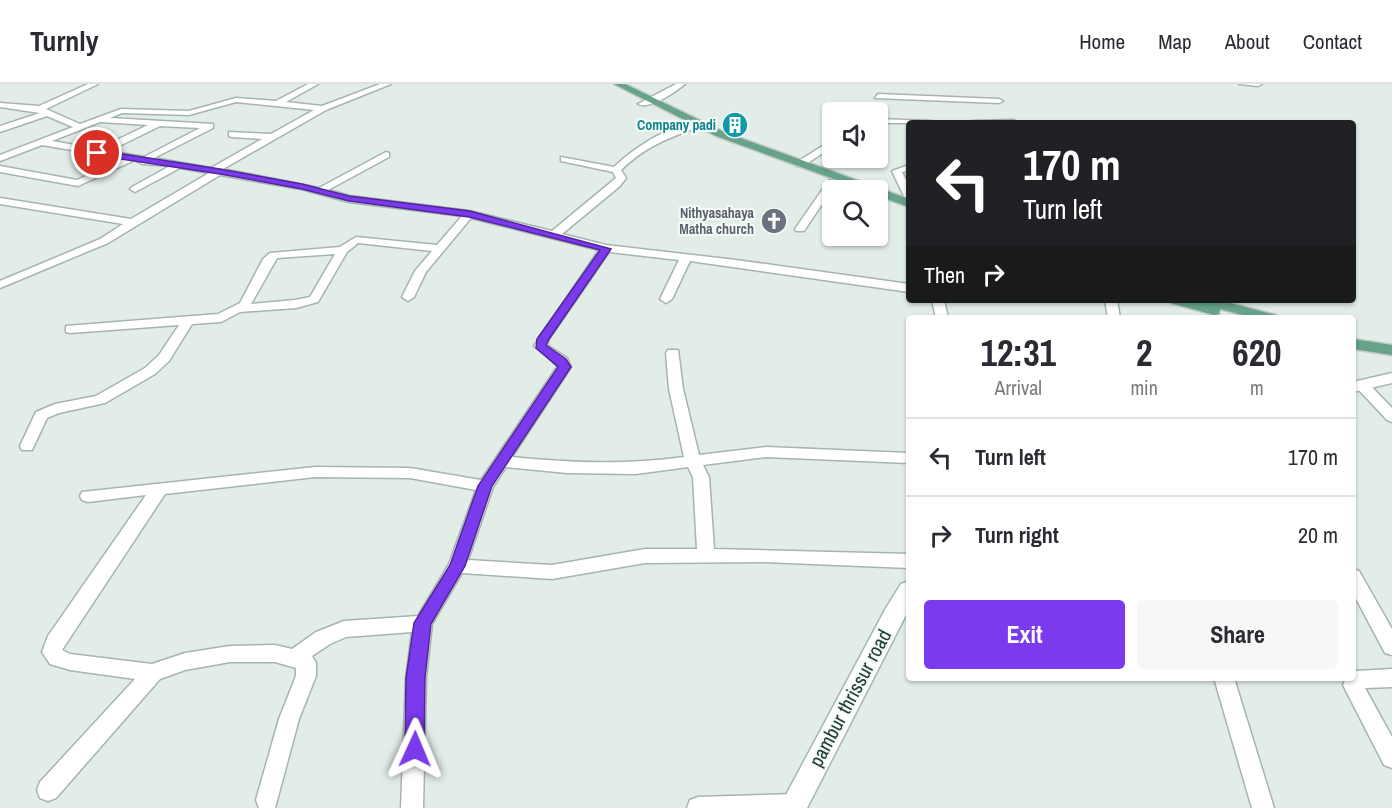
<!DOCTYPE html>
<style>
:root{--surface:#fff;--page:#f7f7f7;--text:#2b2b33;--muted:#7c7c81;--line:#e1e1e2;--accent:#7c3aed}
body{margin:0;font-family:"Archivo Narrow",sans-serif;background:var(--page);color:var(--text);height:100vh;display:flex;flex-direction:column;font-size:22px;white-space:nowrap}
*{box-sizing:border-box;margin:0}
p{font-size:20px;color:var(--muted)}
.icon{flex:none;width:33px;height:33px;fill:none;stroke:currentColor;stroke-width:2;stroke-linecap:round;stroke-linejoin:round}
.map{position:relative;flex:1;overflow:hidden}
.panel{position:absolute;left:906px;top:231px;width:450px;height:366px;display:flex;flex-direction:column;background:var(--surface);border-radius:6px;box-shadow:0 2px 4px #0004}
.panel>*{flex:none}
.banner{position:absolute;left:906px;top:36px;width:450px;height:183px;border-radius:6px;box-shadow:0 2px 4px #0004;background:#202124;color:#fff;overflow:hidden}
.buttons{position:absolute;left:822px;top:18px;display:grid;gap:12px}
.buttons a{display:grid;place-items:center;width:66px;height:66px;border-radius:6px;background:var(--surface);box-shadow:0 2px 4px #0004;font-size:30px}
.pin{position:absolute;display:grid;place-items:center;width:51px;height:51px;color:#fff;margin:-26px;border:3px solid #fff;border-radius:50%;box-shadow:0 2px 6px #0007}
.me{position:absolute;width:66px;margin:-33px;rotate:1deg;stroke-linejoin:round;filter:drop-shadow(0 0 4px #0008)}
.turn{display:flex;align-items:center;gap:21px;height:126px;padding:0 18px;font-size:27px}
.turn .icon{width:78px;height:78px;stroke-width:2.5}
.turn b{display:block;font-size:42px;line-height:51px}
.then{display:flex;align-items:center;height:57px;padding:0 18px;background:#0003;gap:12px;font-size:22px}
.eta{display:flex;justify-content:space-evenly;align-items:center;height:102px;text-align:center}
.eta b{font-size:36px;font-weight:700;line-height:42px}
.primary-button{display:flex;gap:12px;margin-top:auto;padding:12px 18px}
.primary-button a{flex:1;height:69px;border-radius:6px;background:var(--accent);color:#fff;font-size:24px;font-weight:700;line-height:69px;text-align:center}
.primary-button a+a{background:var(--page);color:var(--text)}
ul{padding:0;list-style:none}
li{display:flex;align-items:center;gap:18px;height:78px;padding:0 18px;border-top:2px solid var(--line)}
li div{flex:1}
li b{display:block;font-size:22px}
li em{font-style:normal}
header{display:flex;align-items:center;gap:36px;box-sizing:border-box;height:84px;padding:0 30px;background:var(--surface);border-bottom:2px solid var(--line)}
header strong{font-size:28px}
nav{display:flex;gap:33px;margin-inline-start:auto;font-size:21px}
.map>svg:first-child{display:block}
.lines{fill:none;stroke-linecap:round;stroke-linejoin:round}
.street-casing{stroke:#a5b5ad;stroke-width:3}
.secondary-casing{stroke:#a1b9ad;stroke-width:3}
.primary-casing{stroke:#c1c9c6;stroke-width:3}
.street{fill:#fff;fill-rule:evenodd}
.secondary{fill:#fff;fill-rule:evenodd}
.primary{fill:#67a38b;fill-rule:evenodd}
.route{fill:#7c3aed;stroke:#51269a;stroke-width:1.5}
.labels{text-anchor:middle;stroke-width:4.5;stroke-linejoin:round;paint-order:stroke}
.far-culture-label{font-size:14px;font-weight:bold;fill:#0d838f;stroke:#f4faf6;text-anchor:end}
.far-worship-label{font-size:14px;font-weight:bold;fill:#5b616d;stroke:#f4faf6;text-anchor:end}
.near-street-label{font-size:20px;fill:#223f33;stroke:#f4faf6}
</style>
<header>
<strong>Turnly</strong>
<nav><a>Home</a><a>Map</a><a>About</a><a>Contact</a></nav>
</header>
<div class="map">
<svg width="1392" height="724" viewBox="0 0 1392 724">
<rect width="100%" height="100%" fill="#e3ede7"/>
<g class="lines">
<!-- street casing -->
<g class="street-casing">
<g id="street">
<path d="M88,0H98L46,25L80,40L121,25L189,27L236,14L276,17L308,0H318L286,18L322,22L380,0H391L326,26L223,85L319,104L386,68L389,69V73L328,106L350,112L469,127L552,147L616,94L613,88L561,77V73L614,83C631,67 668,40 693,41V45C663,56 644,64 621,86L626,94L620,102L562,150L606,161L736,176L909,200V208L690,177L672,215L666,219L660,215L679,176L609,168L549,255L547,261L567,274L571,283L512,373C573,379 624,381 684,373L669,305L666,269L668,266H678L683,305L699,371L766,363L909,369V379L766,373L703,381L709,393L714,465L909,470V484L764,478L645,479L552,495L462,489L432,540L426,594L423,724H401L406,594L412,548L346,553L330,560L312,572L316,579V592L299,635L275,724H259L256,716L279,635L296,592V584L275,578H230L185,586L160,595L56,714L48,717L40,714L37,706L40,698L135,595L70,586L50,580L42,568L48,552L146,411L88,418L82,416L80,412L82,408L315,383L410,384L481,396L557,283L556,279L534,262L599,166L471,134L426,188L414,213L408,217L402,213L415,187L432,167L358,159L347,168L318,218L296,224L240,228L221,238L192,240L169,277L155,290L105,319L59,329L47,334L32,366H22L20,362L36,328L55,320L96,312L145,284L159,271L179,241L70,249L66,248V242L218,230L240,219L263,175L270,169L340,163L356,153L437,161L462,132L349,118L301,105L220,91L108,159L0,204V197L100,155L123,140L0,120V114L131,135L209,89L180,84L135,108L130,105L132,103L170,82L142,80L135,76L78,102L0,88V82L77,96L124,75L42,61L0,77V71L73,43L47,32L0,48V42L40,29L0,23V19L39,22ZM236,18L314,26L271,50L229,48V52L232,53L262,55L211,84L154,74L213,44V40L110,34L122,29L189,31ZM100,38L148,41L98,65L52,57ZM160,42L200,44L144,73L109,67ZM335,170L310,213L295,216L251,220L277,174ZM506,383L567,389L636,390L688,383L693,393L697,465H645L552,481L468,476L493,403ZM315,393L410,394L476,406L449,480L418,532L344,537L316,548L292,565L275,561L230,562L185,569L152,580L70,570L62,566L165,410Z"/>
<path d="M676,0H685C675,8 650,26 638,20Z"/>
<polygon points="1239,0 1262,0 1258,2"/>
<polygon points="878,10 999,15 1003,17 999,19 875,14"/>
<polygon points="878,35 931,37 935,39 878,39"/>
<polygon points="1014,36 1017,39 968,39 972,37"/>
<polygon points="829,58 832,58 832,63 803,82 797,82 797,78"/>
<polygon points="909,81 909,87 902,88 909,102 909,115 904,112 892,87"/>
<polygon points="829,96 837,98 804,147 796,147 795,145"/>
<polygon points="932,216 944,216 948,234 936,234"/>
<polygon points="1105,216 1117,216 1120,234 1108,234"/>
<polygon points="1362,297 1367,298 1392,324 1392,338 1387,336 1357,304 1355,301"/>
<polygon points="1353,485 1359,487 1392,545 1392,571 1385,569 1353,509"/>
<polygon points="1392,585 1392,603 1365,604 1392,653 1392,684 1384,681 1343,601 1346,594 1353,594 1353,588 1356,587"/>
<polygon points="1214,594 1234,594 1274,724 1252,724"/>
<polygon points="794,710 802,713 804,724 687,724 690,716 698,713"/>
</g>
</g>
<!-- secondary casing -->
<g class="secondary-casing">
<g id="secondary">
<polygon points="1392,289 1392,299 1353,308 1353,298"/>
<polygon points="909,497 909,525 807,724 779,724 886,524 901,500"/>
</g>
</g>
<!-- primary casing -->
<g class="primary-casing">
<g id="primary">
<polygon points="614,0 625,0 724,48 909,115 909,123 878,112 878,106 864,106 716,52"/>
<polygon points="1169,216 1219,216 1276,231 1278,234 1254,234 1220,225 1219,230 1214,231 1171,219"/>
<polygon points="1353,255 1392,261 1392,271 1353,265"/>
</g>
</g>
<!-- street -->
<use href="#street" class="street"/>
<!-- secondary -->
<use href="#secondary" class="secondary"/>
<!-- primary -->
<use href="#primary" class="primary"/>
</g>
<!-- route -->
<polygon class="route" points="97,66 220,85 302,100 349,112 470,127 611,165 549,255 546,261 566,275 571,283 492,402 465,482 431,540 425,594 424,665 422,671 415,674 408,671 405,665 406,594 414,539 450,481 478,402 558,283 536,264 537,255 600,166 469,133 349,117 302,105 220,90 94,71"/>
<!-- icons -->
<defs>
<g id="building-disc" transform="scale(1.35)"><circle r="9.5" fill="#0f9aa8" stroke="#f4faf6"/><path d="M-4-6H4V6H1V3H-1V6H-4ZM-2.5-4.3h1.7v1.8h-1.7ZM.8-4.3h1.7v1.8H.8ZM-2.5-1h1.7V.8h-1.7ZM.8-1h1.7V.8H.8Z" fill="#fff"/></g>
<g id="church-disc" transform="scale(1.35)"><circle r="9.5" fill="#6b7280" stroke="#f4faf6"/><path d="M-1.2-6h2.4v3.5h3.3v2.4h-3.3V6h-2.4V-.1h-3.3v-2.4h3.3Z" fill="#fff"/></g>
</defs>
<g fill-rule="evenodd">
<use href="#building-disc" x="735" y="41"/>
<use href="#church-disc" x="774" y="137"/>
</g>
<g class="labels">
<!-- far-culture labels -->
<g class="far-culture-label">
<text x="716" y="46">Company padi</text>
</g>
<!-- far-worship labels -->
<g class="far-worship-label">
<text x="754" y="134">Nithyasahaya<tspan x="754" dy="16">Matha church</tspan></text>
</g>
<!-- near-street labels -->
<g class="near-street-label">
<text transform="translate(850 614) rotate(-62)" y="7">pambur thrissur road</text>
</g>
</g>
</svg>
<div class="buttons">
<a><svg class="icon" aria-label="sound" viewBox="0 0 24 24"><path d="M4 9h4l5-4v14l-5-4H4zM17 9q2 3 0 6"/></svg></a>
<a><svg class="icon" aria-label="search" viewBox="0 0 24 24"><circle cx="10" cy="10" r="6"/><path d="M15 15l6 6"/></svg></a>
</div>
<div class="pin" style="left:97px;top:69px;background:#d93025"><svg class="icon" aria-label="arrive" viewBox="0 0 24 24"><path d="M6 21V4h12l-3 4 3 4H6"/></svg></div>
<svg class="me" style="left:415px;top:665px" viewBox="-20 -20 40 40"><path d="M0-17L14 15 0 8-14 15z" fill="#7c3aed" stroke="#fff" stroke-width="4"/></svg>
<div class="banner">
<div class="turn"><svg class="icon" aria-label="left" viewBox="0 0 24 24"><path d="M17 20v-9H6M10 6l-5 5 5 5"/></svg><div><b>170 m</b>Turn left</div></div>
<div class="then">Then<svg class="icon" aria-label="right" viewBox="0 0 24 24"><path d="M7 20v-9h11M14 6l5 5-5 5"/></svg></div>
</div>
<section class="panel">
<div class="eta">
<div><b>12:31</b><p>Arrival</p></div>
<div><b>2</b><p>min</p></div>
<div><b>620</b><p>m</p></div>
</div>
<ul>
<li><svg class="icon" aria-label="left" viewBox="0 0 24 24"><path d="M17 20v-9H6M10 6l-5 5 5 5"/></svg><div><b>Turn left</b></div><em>170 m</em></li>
<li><svg class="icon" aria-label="right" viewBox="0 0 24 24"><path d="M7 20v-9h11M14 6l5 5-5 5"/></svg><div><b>Turn right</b></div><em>20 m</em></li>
</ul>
<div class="primary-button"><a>Exit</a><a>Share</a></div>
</section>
</div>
